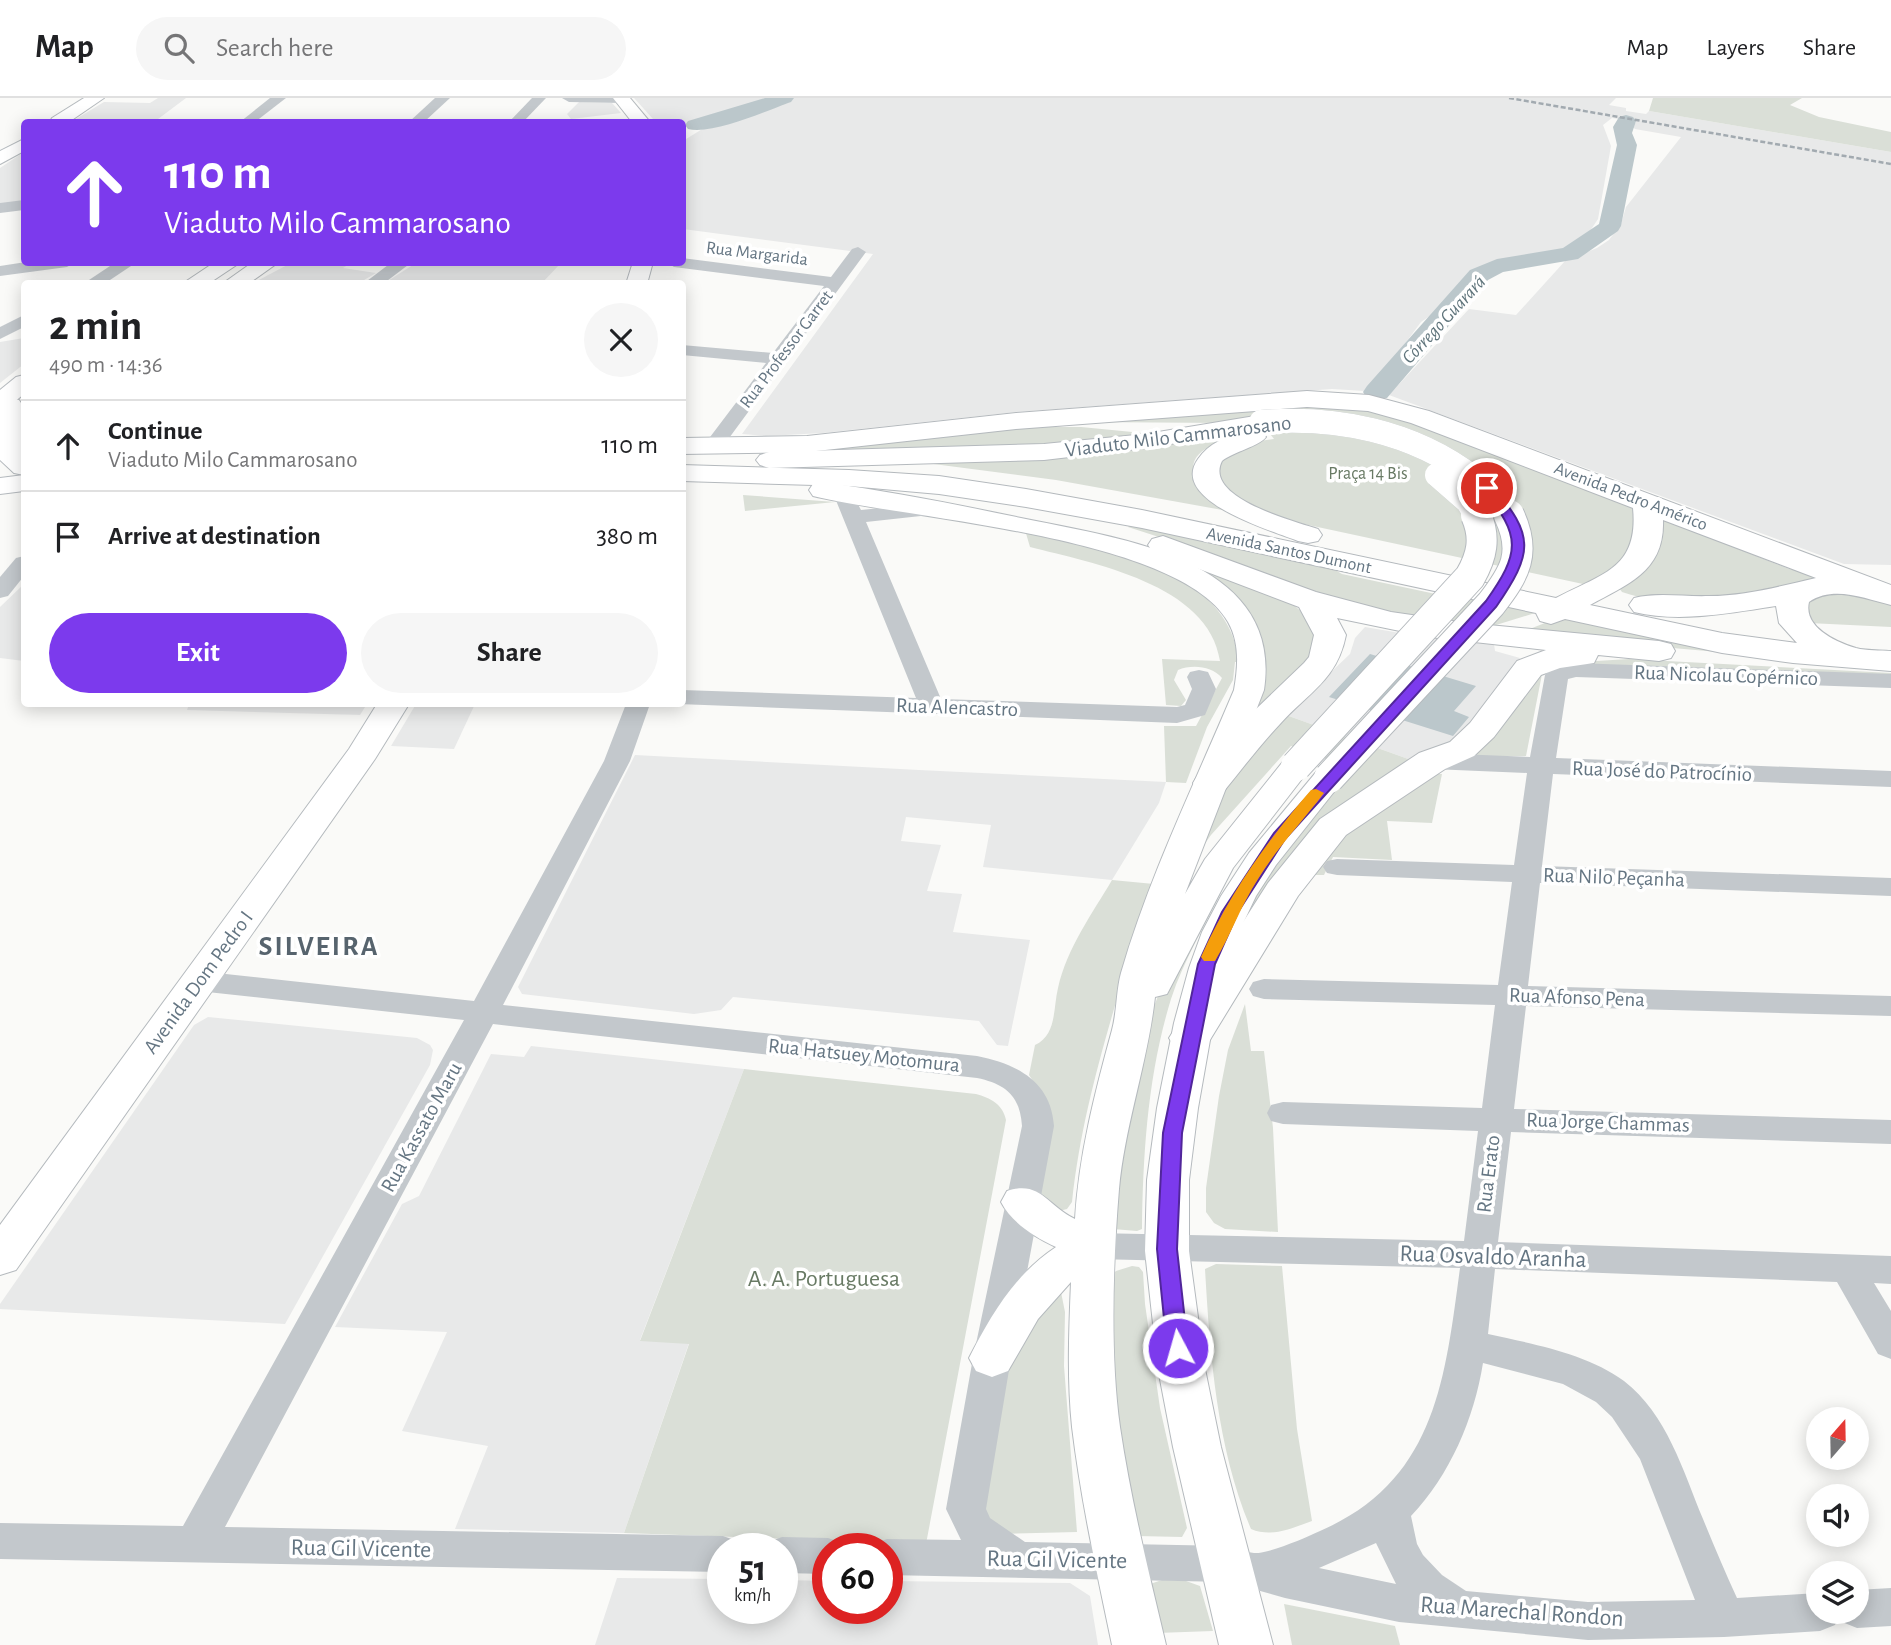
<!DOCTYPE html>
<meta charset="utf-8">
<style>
:root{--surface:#fff;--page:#f6f6f6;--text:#202124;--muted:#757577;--line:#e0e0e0;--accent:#7c3aed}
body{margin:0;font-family:"Alegreya Sans",sans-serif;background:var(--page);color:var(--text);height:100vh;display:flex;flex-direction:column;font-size:26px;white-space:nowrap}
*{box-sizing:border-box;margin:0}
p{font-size:23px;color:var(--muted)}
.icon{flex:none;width:38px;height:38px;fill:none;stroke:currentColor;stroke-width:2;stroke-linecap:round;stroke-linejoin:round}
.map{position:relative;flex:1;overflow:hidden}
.panel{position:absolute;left:21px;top:182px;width:665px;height:427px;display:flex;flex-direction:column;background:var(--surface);border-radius:7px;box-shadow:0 4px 18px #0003}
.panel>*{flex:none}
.banner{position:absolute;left:21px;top:21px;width:665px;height:147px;border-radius:7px;box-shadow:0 4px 18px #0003;background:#7c3aed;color:#fff;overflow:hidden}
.needle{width:46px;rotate:20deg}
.controls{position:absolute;left:1806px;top:1309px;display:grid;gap:14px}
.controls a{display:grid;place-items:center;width:63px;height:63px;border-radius:50%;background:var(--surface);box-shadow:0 4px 18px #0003;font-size:35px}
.speed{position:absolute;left:707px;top:1435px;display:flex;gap:14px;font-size:35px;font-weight:700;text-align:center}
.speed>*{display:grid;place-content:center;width:91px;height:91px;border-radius:50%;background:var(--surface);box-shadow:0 4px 18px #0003;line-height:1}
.speed small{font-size:18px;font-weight:400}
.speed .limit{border:10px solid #d22;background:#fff;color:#111}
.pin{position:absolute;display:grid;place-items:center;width:60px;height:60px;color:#fff;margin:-30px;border:4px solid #fff;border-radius:50%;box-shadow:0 2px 7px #0007}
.me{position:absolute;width:77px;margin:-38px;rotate:354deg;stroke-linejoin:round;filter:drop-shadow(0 0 5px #0008)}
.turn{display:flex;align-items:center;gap:24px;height:147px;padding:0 28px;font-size:32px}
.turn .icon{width:91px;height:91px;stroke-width:2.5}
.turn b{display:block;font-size:49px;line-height:60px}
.round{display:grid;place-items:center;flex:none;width:74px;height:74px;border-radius:37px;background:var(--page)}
.headline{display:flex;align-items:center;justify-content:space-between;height:119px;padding:0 28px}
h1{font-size:42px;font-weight:600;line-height:52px}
.action{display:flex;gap:14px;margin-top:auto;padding:14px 28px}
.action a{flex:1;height:80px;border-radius:42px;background:var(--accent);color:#fff;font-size:28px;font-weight:600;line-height:80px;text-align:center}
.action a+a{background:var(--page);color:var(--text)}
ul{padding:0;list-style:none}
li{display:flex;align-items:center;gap:21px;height:91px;padding:0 28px;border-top:2px solid var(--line)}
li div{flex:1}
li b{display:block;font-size:26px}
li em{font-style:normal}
header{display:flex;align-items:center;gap:42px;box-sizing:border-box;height:98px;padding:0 35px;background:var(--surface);border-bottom:2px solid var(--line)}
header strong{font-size:33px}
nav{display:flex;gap:38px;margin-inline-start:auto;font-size:24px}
.search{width:490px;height:63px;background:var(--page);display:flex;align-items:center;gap:18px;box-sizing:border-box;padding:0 24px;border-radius:38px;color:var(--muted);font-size:26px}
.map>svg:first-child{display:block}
.built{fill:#e8e9e9}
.green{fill:#dadfd7}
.water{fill:#bbc7cb}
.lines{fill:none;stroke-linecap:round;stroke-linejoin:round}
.river{fill:#bbc7cb;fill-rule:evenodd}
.major-casing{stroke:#b5babe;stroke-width:2}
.highway-casing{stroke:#b4b9bd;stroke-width:2}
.minor{fill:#c3c8cc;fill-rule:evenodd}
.major{fill:#fff;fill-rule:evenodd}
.highway{fill:#fff;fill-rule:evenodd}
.rail{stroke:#a2aab0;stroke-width:2.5;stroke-dasharray:5 2.5;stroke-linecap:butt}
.major-bridge-far1-casing{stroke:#b5babe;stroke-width:24;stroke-linecap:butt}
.major-bridge-casing{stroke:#b5babe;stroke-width:32;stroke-linecap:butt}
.major-bridge-far1{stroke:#fff;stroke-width:24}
.major-bridge{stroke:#fff;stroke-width:30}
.route{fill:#7c3aed;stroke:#51269a;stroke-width:2}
.slow{fill:#f59e0b}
.labels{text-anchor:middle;stroke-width:7;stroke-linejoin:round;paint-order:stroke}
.far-street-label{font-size:18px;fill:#657683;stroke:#fff}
.far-park-label{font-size:18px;fill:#687a64;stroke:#fff}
.far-water-label{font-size:19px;font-style:italic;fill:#60757c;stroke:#fff}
.street-label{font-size:21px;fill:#657683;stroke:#fff}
.near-street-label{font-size:24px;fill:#657683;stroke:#fff}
.near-park-label{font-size:24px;fill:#687a64;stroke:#fff}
.district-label{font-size:28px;font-weight:bold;letter-spacing:2px;fill:#57646e;stroke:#fff}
</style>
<header>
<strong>Map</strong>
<div class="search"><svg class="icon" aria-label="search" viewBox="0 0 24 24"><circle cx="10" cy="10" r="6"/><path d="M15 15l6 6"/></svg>Search here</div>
<nav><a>Map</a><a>Layers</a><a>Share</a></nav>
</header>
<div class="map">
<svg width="1891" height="1547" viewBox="0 0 1891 1547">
<rect width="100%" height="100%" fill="#fafaf8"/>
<!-- built -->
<g class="built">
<polygon points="158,0 186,0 154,24 71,24 104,4 150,5"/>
<polygon points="634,0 1616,0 1609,7 1626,10 1626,13 1646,16 1649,13 1891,54 1891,467 1844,466 1389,297 1469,211 1516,217 1565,163 1597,150 1609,142 1621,126 1626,109 1681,39 1635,31 1632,28 1636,24 1612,20 1603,27 1611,48 1598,121 1584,142 1556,155 1509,162 1480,170 1452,194 1443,209 1421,224 1381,278 1365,293 1332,291 1016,314 823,335 766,338 742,336 873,156 683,131 683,43 707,28 653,21"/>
<polygon points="579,4 612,5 621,15 571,21 567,16"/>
<polygon points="24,54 24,104 0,106 0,70"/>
<polygon points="291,165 351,165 343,170 376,175 359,185 253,185"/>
<polygon points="416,165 561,165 542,185 383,186"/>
<polygon points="24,240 24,266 0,285 0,244"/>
<polygon points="24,486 24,563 0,560 0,509"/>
<polygon points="1365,529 1435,541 1494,546 1495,553 1520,560 1466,635 1455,643 1411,662 1286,617 1350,556 1355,540"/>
<polygon points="189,606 367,606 360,617 187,612"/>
<polygon points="416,606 475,606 454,651 391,648"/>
<polygon points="635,657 919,672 1166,684 1159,705 1112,782 983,769 991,727 906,719 901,743 941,747 927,793 962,796 953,834 1030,842 1008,948 997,947 979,923 733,899 721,912 694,916 522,896 518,889"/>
<polygon points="208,919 417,940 430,947 433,952 430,967 285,1226 0,1211 0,1206 194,927"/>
<polygon points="531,948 744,971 640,1242 689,1245 624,1435 455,1431 488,1348 402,1333 447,1234 335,1229 402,1106 419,1098 491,956 524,959"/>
<polygon points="617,1480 723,1481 723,1510 782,1510 782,1482 828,1483 828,1510 887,1510 887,1483 1070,1485 1090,1498 1098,1547 595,1547"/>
</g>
<!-- green -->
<g class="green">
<polygon points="1653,0 1802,0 1790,7 1819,19 1891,34 1891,54 1649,13"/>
<path d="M1305,305L1376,312L1635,409L1639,438C1626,458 1610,484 1583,486L1285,422L1226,396L1213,364L1245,345L1274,341L1268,333C1242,337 1167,348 1203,390C1210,399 1220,406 1228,413L1056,382L895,361L1011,359L1227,325L1082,324Z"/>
<polygon points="1017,329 1081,329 1153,336 1092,348 793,353"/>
<polygon points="743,397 835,404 745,413"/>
<path d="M927,404L983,412L1092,435L1281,498C1305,514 1325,531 1308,561L1254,617L1262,577L1212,484Z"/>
<path d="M1659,419L1789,471L1805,473L1815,481C1755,495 1683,515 1622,494L1619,490C1642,467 1667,455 1659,419Z"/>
<polygon points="1131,426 1328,468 1342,476 1445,498 1461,497 1535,515 1496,527 1463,527 1343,506 1196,451 1128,429"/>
<path d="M1025,432C1100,451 1229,468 1239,564H1235L1233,582L1207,629L1186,685L1166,684L1164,628H1196L1222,580C1212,568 1192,566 1178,572L1174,582L1186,602L1181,608L1166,607L1162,561L1220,563C1209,486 1092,465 1030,449Z"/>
<polygon points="1840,493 1891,505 1891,529 1809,525 1803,510 1812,501"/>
<polygon points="1560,519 1718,554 1525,537 1522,534"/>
<polygon points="1629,561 1891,575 1891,578 1561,567 1542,576 1526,658 1472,658 1537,575 1564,565"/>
<path d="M1286,617L1411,662L1252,809L1249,808C1276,757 1316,714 1354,671L1291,648L1211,737L1189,768L1225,680Z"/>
<polygon points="1427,676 1442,676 1432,725 1387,723 1392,762 1333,759 1324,777 1307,777 1334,746"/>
<path d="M1217,781L1226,784C1208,822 1184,861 1171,901C1148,976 1143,1053 1142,1131L1137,1133L1113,1131L1110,1120L1148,923L1163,886Z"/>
<path d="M1112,782L1154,786C1138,825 1128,865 1116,904C1096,973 1080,1032 1072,1104L1067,1111L1059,1113L1038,1102L1041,995L1029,977L1035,947C1057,937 1053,910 1058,890C1067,850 1092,816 1112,782Z"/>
<polygon points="1245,906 1251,953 1264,953 1273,1030 1278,1134 1225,1131 1214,1125 1206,1114 1206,1090 1219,998 1228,952"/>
<path d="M744,971L976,996C990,1000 1003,1006 1006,1022L926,1446L624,1435L689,1246L640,1243Z"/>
<path d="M1216,1166L1282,1168L1297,1331L1312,1423C1292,1430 1272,1440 1251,1431C1217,1351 1210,1258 1205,1171Z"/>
<polygon points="1132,1168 1139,1169 1143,1174 1145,1206 1160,1310 1187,1430 1182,1439 1137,1438 1112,1320 1110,1179 1116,1173"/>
<polygon points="1061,1194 1065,1214 1064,1268 1077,1434 1000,1436 982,1428 1004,1260"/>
<polygon points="1162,1482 1186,1483 1200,1488 1213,1533 1157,1535 1150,1486"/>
<polygon points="1284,1506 1395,1528 1400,1547 1292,1547"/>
</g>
<!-- water -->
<polygon class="water" points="1370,556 1476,588 1454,613 1469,619 1453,638 1329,599"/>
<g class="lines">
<!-- river -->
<g class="river">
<path d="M765,0H794L791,4C766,13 713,37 688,31L685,27L688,23Z"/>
<polygon points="1626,17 1633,19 1636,23 1632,35 1637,47 1621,128 1618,133 1578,161 1503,174 1488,182 1387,300 1377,302 1367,300 1363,294 1367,288 1470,172 1497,161 1563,150 1599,126 1617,47 1613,29 1619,19"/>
</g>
<!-- major casing -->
<g class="major-casing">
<g id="major">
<polygon points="84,0 104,0 69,24 50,24 52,20"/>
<polygon points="613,0 630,0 650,24 632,24"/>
<polygon points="24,41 24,53 0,66 0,53"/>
<polygon points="215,164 241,164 208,186 182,186"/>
<polygon points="253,164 279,164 248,186 222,186"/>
<polygon points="633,164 653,164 647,186 626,186"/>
<polygon points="24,277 24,296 8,309 0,311 0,292 16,279"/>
<path d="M1261,317L1270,319L1273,324L1270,329L1256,332L1263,334L1266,339C1260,348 1233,354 1222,363C1203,400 1294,423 1318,431L1322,437L1318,443L1308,445L1298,443C1273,433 1168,403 1198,361C1209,345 1225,339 1244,334L1146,350L1044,362L769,370L760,367L756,362L760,357L769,354L1044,346L1146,336Z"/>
<polygon points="24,377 24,393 0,396 0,380"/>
<path d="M822,384C889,393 955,406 1021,420C1116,440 1284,459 1264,592L1185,796L1205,761L1285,661L1296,658L1307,661L1312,668L1233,770L1167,896L1155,899C1148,964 1125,1026 1119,1091C1113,1164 1110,1257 1120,1329C1131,1403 1149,1475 1166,1547H1112C1097,1475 1081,1403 1072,1329C1067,1281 1069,1232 1071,1184L1038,1221L1008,1273L992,1279L976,1273L969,1260C991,1217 1015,1176 1056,1149C1034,1139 1012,1125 1001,1104L1007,1093C1041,1082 1047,1108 1075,1121C1079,1056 1095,994 1112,932C1117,914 1116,893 1121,875C1149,778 1195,685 1234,592C1238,569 1240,545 1228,524C1179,438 907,421 813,398L809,392L813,386Z"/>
<polygon points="377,606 409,606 375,661 16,1172 0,1177 0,1127 349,651"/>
<polygon points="1329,670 1341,673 1345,680 1276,767 1256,798 1239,834 1226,870 1213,925 1198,1010 1189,1082 1189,1153 1205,1271 1221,1349 1273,1547 1219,1547 1173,1349 1158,1271 1145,1153 1147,1082 1157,1010 1174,925 1189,870 1202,834 1221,798 1249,755 1317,673"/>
</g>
</g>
<!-- highway casing -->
<g class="highway-casing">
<g id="highway">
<path d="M1307,293L1369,297L1429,313L1891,487V507C1865,501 1834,487 1809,504C1803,529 1836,544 1856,550C1867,553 1880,552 1891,553V573L1793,565L1722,555L1565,521L1551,526L1540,523L1536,515L1142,430L1026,409L939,396L849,388L682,383V367L849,372L939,378L1026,391L1142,412L1556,500C1601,476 1639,471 1633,410L1411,325L1368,313L1307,309L1016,331L807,354L682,356V340L807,338L1016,315ZM1663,422L1816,480C1781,488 1745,498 1709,498C1684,499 1658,494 1634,500L1629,507L1634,514C1679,525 1731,515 1776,508L1779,525L1797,545L1722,535L1590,507C1628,486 1665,473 1663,422Z"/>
<path d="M10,300L19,302L23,308C19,331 26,355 24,377L14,375L0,362V303Z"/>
<path d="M1163,438L1316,494L1391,514L1467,525L1659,543L1671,546L1675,553L1671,560L1659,563L1598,557L1594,565L1560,570L1541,577L1494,639L1474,658L1445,671L1346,737L1298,798L1205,950L1190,954L1175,950L1169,940L1268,785L1320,721L1419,655L1450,644L1470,625L1517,563L1546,552L1429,539L1337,520L1346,537C1337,582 1309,594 1280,626C1260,647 1242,671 1224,693L1211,696L1198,693L1193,685L1198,677L1255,612L1304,565L1309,559L1314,537L1299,509L1152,453L1148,447L1152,441Z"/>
</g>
</g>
<!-- minor -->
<g class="minor">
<polygon points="270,0 286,0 255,24 240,24"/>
<polygon points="435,0 450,0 424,24 409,24"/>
<polygon points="532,0 546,0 523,24 509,24"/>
<polygon points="562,0 628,0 629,1 622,5 569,4"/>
<polygon points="24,102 24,112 0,115 0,105"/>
<polygon points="858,149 866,154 721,351 707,351 704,347 766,265 682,257 682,247 773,255 824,188 674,169 666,164 682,164 682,160 831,179 852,151"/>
<polygon points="26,164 75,164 67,169 0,178 0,168"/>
<polygon points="116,164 137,164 104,186 83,186"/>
<polygon points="392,164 412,164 383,186 363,186"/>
<polygon points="24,217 24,229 0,241 0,229"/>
<polygon points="843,389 850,391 861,412 939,404 946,406 950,410 946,414 939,416 866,424 941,601 1177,609 1185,607 1192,591 1187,579 1190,574 1199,572 1208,574 1216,591 1205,617 1177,625 678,606 682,606 682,592 916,600 833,395 836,391"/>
<polygon points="24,458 24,478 8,498 0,500 0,479 16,460"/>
<path d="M1575,565L1891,576V590L1576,579L1568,581L1556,660L1891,673V689L1553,676L1542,768L1891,780V798L1540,785L1528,888L1891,898V918L1526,908L1514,1011L1891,1022V1046L1511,1034L1498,1144L1891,1158V1186L1874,1185L1891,1213V1261L1878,1256L1837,1184L1495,1171L1488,1236C1533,1246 1586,1255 1624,1283C1667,1316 1683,1373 1703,1421C1714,1448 1725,1474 1737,1500L1818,1495V1514H1857V1492L1891,1490V1528L1857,1530L1842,1524L1839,1518L1835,1527L1820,1533L1724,1539L1588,1542L1399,1524L1285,1500L1228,1484L887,1477V1451H870L873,1446L887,1441L961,1442L946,1411L973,1260L1022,1028C1020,998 1006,986 977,980L493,926L225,1429L723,1438L737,1443L741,1451H723V1474L0,1461V1425L183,1428L464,922L198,893L187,890L183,883L187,876L198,873L474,903L604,663L626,606H650L630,663L503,907L977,958C1017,966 1051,983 1054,1028L1011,1260L986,1411L990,1420L1025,1444L1228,1448C1236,1450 1246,1454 1254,1455C1268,1456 1305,1440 1320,1433C1436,1383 1445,1281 1460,1170L1095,1161L1083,1157L1077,1148L1083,1139L1095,1135L1464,1143L1478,1033L1283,1026L1271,1023L1267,1015L1271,1007L1283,1004L1482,1010L1495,907L1264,901L1253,898L1249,891L1253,884L1264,881L1498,887L1512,784L1337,777L1327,775L1323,769L1327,763L1337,761L1514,767L1527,675L1432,671L1423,668L1419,663L1423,658L1432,655L1530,659L1545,577L1548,572ZM1483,1265L1563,1286L1596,1304L1612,1319L1640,1361L1695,1502L1588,1504L1466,1493L1442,1477L1423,1457L1417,1446L1411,1418C1450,1377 1474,1321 1483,1265ZM1376,1445L1396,1486L1319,1470Z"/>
<polygon points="782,1439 828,1440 842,1445 845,1451 828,1451 828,1476 782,1475 782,1451 764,1451 768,1444"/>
</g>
<!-- major -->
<use href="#major" class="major"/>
<!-- highway -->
<use href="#highway" class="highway"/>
<!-- rail -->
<polyline class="rail" points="1509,0 1891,66"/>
<!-- major-bridge-far1 casing -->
<g class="major-bridge-far1-casing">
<g id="major-bridge-far1">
<path d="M1261,324C1336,318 1413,333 1474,380C1488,390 1503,402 1510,419"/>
<polyline points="1437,377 1468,404 1477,419"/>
</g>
</g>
<!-- major-bridge casing -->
<g class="major-bridge-casing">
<g id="major-bridge">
<path d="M1296,668L1470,479C1482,458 1486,440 1476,417"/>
<path d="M1329,680L1491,506C1515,475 1527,455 1509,417"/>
</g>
</g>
<!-- major-bridge-far1 -->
<use href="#major-bridge-far1" class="major-bridge-far1"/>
<!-- major-bridge -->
<use href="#major-bridge" class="major-bridge"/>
</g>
<!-- route -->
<path class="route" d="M1483,387H1491C1536,438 1533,455 1496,509L1285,741L1238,814L1215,866L1182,1035L1177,1151L1188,1250L1185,1256L1178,1258L1170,1256L1167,1250L1157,1151L1163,1035L1198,866L1222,814L1274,735L1486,503C1520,455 1522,438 1483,392Z"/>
<!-- slow -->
<path class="slow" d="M1316,691L1324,695C1302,724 1277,750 1258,781C1241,807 1231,837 1215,863H1204L1201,859C1229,796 1266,744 1311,692Z"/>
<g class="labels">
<!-- far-street labels -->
<g class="far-street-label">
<text transform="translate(757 155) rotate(7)" y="6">Rua Margarida</text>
<text transform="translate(786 251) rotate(-53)" y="6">Rua Professor Garret</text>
<text transform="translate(1631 398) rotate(21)" y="6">Avenida Pedro Américo</text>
<text transform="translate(1289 452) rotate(12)" y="6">Avenida Santos Dumont</text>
</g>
<!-- far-park labels -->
<g class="far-park-label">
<text x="1368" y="381">Praça 14 Bis</text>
</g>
<!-- far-water labels -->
<g class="far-water-label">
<text transform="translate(1443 221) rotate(-47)" y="7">Córrego Guarará</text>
</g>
<!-- street labels -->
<g class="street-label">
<text transform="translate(1178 338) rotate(-7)" y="7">Viaduto Milo Cammarosano</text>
<text transform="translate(1726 577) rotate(2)" y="7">Rua Nicolau Copérnico</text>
<text transform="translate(957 609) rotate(2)" y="7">Rua Alencastro</text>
<text transform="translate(1662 673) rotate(2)" y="7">Rua José do Patrocínio</text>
<text transform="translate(1614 779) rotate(2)" y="7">Rua Nilo Peçanha</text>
<text transform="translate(198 884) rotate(-54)" y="7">Avenida Dom Pedro I</text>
<text transform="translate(1577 899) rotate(2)" y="7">Rua Afonso Pena</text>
<text transform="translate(864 957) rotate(6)" y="7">Rua Hatsuey Motomura</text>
<text transform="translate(1608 1024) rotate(2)" y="7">Rua Jorge Chammas</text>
<text transform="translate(421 1029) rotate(-61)" y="7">Rua Kassato Maru</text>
<text transform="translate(1488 1076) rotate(-83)" y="7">Rua Erato</text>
</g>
<!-- near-street labels -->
<g class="near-street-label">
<text transform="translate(1493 1158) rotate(2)" y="8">Rua Osvaldo Aranha</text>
<text transform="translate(361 1450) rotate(1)" y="8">Rua Gil Vicente</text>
<text transform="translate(1057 1461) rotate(1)" y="8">Rua Gil Vicente</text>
<text transform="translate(1522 1513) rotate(4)" y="8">Rua Marechal Rondon</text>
</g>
<!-- near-park labels -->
<g class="near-park-label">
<text x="824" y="1188">A. A. Portuguesa</text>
</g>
<!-- district labels -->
<g class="district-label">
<text x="319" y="857">SILVEIRA</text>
</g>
</g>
</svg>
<div class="controls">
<a><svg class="needle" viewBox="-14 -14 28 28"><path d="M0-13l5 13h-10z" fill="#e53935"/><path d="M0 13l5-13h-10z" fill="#757577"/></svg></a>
<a><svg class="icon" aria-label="sound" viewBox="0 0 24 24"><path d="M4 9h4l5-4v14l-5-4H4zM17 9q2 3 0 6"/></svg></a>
<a><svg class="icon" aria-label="layers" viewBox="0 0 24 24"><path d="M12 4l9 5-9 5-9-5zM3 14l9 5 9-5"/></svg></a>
</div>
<div class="speed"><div>51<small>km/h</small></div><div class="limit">60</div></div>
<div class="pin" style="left:1487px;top:390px;background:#d93025"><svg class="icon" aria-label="arrive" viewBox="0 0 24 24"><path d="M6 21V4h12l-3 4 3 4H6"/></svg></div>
<svg class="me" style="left:1178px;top:1250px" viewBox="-20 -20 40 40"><circle r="17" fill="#7c3aed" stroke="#fff" stroke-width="3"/><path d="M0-11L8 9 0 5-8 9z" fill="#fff"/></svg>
<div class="banner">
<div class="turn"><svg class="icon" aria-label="ahead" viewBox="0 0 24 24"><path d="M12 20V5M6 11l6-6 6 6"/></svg><div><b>110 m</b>Viaduto Milo Cammarosano</div></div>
</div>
<section class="panel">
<div class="headline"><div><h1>2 min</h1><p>490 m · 14:36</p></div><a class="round"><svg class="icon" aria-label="close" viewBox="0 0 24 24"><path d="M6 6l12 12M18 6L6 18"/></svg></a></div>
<ul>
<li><svg class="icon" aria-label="ahead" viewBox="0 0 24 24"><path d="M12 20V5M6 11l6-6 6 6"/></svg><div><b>Continue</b><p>Viaduto Milo Cammarosano</p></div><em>110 m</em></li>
<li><svg class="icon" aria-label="arrive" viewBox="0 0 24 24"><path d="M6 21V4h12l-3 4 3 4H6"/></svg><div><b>Arrive at destination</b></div><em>380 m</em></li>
</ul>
<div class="action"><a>Exit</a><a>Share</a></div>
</section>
</div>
